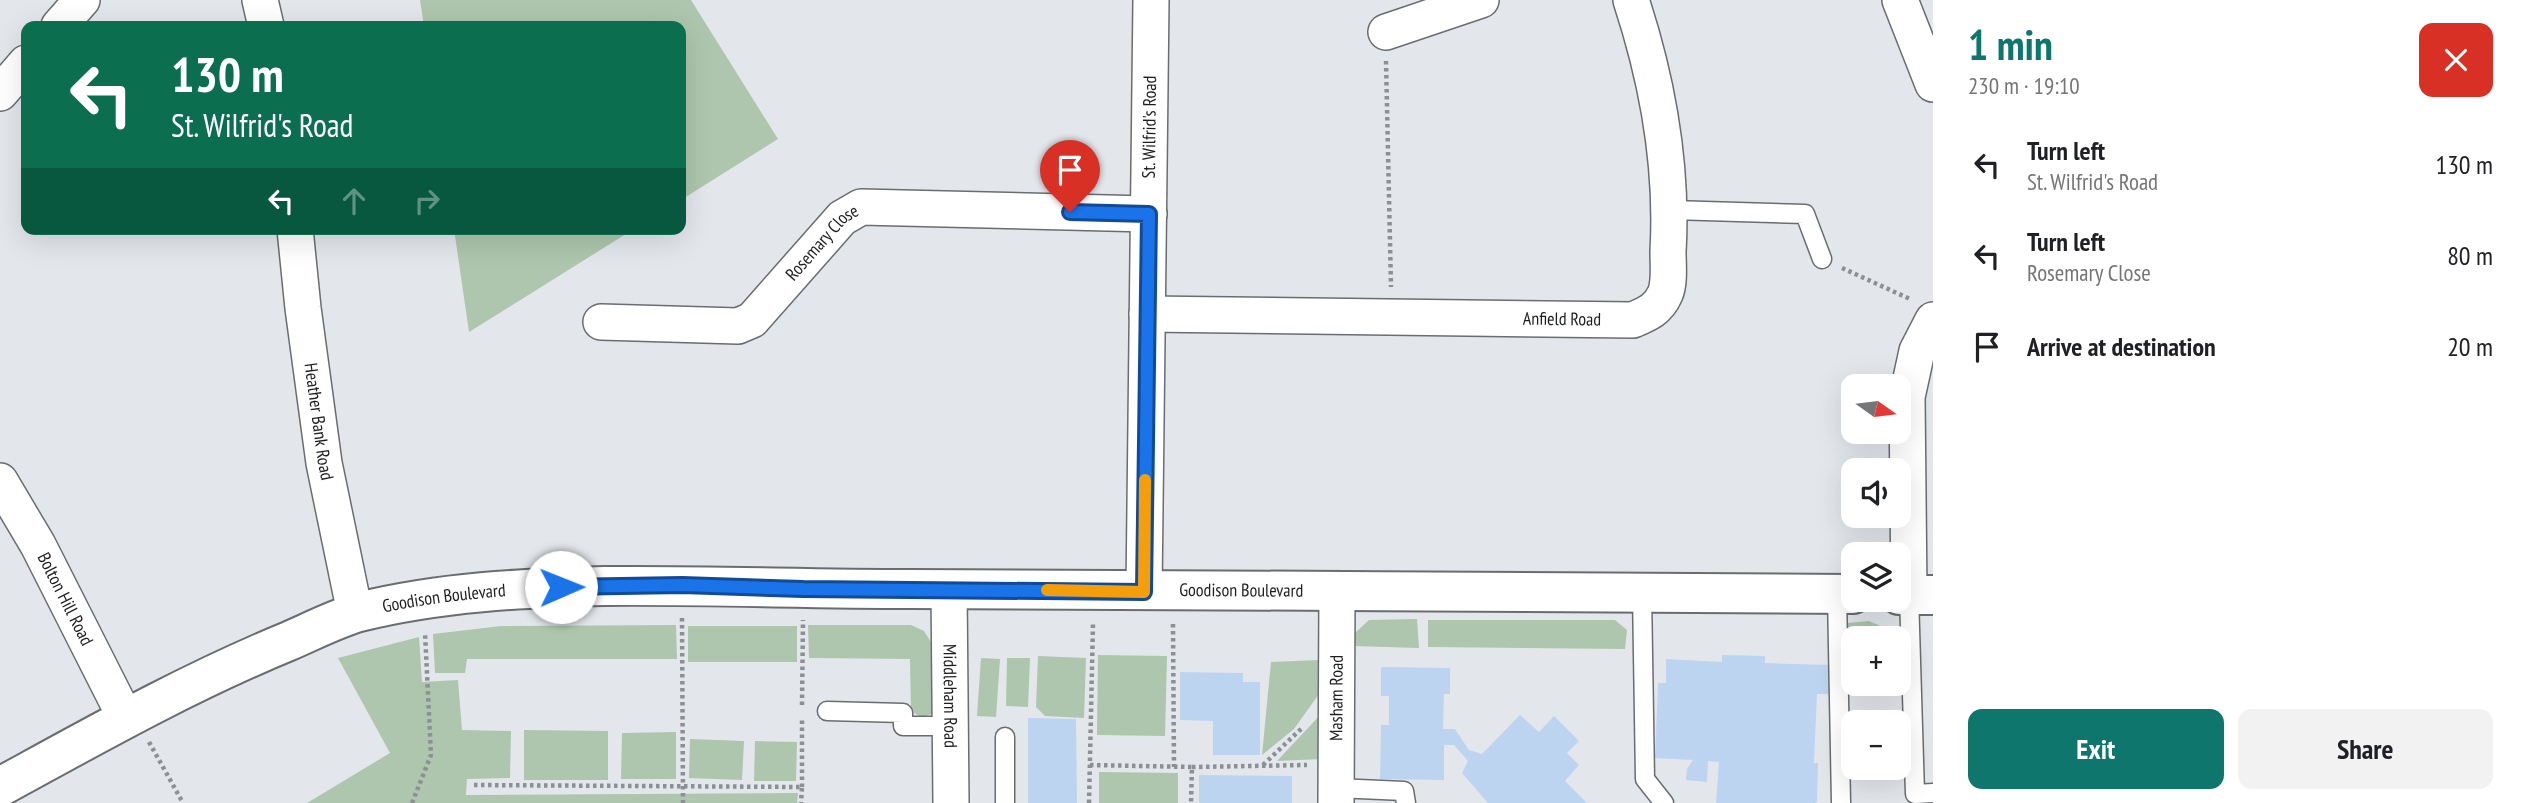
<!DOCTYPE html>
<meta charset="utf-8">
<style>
:root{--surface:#fff;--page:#f2f2f2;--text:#202124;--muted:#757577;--accent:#0f766e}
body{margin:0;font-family:"PT Sans Narrow",sans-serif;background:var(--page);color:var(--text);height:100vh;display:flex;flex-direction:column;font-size:26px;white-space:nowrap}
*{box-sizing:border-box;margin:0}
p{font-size:23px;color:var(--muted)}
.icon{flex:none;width:38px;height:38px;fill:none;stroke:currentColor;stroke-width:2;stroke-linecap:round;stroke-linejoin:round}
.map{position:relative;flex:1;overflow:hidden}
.drawer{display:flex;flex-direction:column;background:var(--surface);width:595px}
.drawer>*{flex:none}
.hud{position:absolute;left:21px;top:21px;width:665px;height:214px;border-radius:14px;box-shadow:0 7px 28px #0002;background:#0b6e4f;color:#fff;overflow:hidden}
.needle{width:46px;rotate:104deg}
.controls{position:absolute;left:1841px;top:374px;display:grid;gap:14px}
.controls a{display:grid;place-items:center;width:70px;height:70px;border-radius:14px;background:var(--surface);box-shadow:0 7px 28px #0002;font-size:35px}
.pin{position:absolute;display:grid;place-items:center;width:60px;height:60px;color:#fff;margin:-72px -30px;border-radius:50% 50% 50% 0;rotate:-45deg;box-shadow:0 0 7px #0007}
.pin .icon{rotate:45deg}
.me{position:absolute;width:77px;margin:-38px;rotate:89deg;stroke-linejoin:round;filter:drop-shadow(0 0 5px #0008)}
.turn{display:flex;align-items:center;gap:24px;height:147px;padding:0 35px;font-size:32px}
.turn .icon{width:91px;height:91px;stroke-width:2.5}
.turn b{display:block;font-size:49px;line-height:60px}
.lanes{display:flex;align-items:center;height:66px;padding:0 35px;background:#0003;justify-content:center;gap:35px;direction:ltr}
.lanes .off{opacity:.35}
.round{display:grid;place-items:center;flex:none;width:74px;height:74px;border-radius:14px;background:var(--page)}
.headline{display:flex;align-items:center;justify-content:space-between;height:119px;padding:0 35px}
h1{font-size:42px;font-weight:800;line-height:52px;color:var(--accent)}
.button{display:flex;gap:14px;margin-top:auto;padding:14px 35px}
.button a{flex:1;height:80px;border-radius:14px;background:var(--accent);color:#fff;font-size:28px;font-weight:800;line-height:80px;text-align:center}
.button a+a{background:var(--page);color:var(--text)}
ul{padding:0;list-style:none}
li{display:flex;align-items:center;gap:21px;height:91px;padding:0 35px}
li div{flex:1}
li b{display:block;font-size:26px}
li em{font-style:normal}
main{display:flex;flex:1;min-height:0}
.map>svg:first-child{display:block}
.green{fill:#adc6ad}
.building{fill:#bdd4f1}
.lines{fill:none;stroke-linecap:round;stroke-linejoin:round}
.service-casing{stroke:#696d71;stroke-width:21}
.minor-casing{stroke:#696d71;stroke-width:38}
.tertiary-casing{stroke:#696d71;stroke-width:42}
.path{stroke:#8c8f93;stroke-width:4.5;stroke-dasharray:3.5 3.5;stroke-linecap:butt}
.service{stroke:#fff;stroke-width:18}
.minor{stroke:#fff;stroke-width:35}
.tertiary{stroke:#fff;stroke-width:38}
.route-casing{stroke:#114b97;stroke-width:18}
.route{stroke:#1a73e8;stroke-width:12}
.slow{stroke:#f59e0b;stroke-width:12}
.labels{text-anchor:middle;stroke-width:6;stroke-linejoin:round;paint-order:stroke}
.street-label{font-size:18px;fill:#1d1e20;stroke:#e3e7ec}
</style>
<main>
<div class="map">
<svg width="1933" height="803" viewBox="0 0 1933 803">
<rect width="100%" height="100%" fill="#e3e7ec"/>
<!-- green -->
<g class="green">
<polygon points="420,0 691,0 778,139 681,200 681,26 424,26"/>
<polygon points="454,229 634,229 469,332"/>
<polygon points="1417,619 1419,648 1352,646 1354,634 1369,620"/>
<polygon points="1428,620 1615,620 1627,630 1625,649 1428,647"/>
<polygon points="1869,621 1885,628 1884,639 1853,639 1853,648 1847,649 1847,623"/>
<polygon points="676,625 677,659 467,659 465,673 435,673 433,634 501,626"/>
<polygon points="808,625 911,625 924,631 934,647 936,713 921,717 911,711 910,659 809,658"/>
<rect x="688" y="626" width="109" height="36"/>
<polygon points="419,637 422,682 458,680 462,730 511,731 510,778 467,779 466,795 798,793 797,803 307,803 390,753 338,658"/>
<polygon points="1098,655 1167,656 1165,736 1097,735"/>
<polygon points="1038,656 1086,658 1084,718 1045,716 1036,707"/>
<polygon points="981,658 1000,659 996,717 977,716"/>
<polygon points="1007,658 1030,658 1028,707 1006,706"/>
<polygon points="1319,660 1319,694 1294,729 1262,755 1271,662"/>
<polygon points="1323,712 1322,759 1277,761"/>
<polygon points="524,730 608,731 608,780 524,780"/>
<polygon points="676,732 676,779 621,779 622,733"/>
<polygon points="690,739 744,741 742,780 689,778"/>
<polygon points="755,741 797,742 796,781 754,781"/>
<polygon points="1099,772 1178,773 1178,803 1099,803"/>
</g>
<!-- building -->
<g class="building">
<polygon points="1722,655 1765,656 1765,663 1831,665 1830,694 1817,694 1814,763 1818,763 1817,801 1815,803 1716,803 1719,762 1708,761 1707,782 1686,780 1687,769 1693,760 1655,758 1658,683 1666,683 1666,659 1722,662"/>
<polygon points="1381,667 1450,668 1450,694 1444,694 1443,729 1455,729 1469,750 1482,754 1520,715 1539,732 1554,716 1579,741 1567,753 1579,765 1565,781 1587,803 1488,803 1462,773 1468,761 1454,745 1444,745 1444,780 1380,779 1381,725 1389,725 1389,696 1381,696"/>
<polygon points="1180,672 1243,673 1243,682 1260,682 1260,755 1213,755 1213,721 1180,720"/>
<polygon points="1028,718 1076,719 1077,803 1028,803"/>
<polygon points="1199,775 1292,776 1292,803 1199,803"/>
</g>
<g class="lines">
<!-- service casing -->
<g class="service-casing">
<g id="service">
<polyline points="1671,210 1805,214 1822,259"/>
<polyline points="1642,592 1645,779 1664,803"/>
<polyline points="1837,594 1841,803"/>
<polyline points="1909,595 1915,794 1933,793"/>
<polyline points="827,711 903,713 903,726 950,726"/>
<polyline points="1336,788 1404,791 1406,803"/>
<polyline points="1005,803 1005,737"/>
</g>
</g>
<!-- minor casing -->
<g class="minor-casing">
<g id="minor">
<polyline points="260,0 266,26"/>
<polyline points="1900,0 1933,84"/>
<polyline points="59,26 82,0"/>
<polyline points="1386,32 1481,0"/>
<polyline points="0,93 26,63"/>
<path id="s1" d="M295,229L303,308L324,463L355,613"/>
<path id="s2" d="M1147,314L1633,320C1647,314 1658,310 1665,294C1670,283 1668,265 1668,252C1673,165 1658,82 1631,0"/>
<path id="s3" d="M601,322L738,326L752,320L842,218L861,207L1149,214"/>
<path id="s4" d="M0,481L38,545L126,719"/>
<path id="s5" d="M949,589L951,803"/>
<path id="s6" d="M1144,591L1151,0"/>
<polyline points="1909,595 1907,397 1917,351 1933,320"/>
<path id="s7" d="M1336,803L1337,592"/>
</g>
</g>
<!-- tertiary casing -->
<g class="tertiary-casing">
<g id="tertiary">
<polyline points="1899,595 1933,595"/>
<path id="s8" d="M0,787C95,735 189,682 289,641C312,631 335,619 359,612C440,592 523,588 605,586C707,585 808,589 910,589C1224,590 1539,592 1853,594"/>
</g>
</g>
<!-- path -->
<g class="path">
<polyline points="1386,61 1391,287"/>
<polyline points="1842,268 1910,299"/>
<polyline points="682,618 683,803"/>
<polyline points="1173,624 1174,767"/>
<polyline points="802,705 803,620"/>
<polyline points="149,742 183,803"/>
<polyline points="1090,765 1192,767 1191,803"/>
<polyline points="1263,765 1302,728"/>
<polyline points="1192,767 1307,765"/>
<polyline points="474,785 802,787 801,803"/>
<polyline points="802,787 802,718"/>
<polyline points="412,803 431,755 425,633"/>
<polyline points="1089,803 1093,623"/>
</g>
<!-- service -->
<use href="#service" class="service"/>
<!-- minor -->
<use href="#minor" class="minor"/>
<!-- tertiary -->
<use href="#tertiary" class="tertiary"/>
</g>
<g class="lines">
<!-- route casing -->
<g class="route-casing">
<polyline id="route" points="561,587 682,585 803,589 1144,592 1149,214 1070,212"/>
</g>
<!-- route -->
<use href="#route" class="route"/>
<!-- slow -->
<polyline class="slow" points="1047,590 1144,592 1145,480"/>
</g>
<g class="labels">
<!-- street labels -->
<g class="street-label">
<text dy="6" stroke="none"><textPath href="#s6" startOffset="464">St. Wilfrid's Road</textPath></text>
<text dy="6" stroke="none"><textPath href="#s3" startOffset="257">Rosemary Close</textPath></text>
<text dy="6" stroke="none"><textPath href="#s2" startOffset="415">Anfield Road</textPath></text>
<text dy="6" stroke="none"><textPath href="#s1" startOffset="194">Heather Bank Road</textPath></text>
<text dy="6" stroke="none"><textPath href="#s8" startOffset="1284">Goodison Boulevard</textPath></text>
<text dy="6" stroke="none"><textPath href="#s4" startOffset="135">Bolton Hill Road</textPath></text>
<text dy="6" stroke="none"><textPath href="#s8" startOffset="486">Goodison Boulevard</textPath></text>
<text dy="6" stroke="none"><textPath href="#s5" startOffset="107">Middleham Road</textPath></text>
<text dy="6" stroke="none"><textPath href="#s7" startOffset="105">Masham Road</textPath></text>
</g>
</g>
</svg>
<div class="controls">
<a><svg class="needle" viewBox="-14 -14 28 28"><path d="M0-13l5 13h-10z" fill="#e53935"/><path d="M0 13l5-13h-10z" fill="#757577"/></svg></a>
<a><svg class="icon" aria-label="sound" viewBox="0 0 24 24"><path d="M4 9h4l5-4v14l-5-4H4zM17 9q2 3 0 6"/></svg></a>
<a><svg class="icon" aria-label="layers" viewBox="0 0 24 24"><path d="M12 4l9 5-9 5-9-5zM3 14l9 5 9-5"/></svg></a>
<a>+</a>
<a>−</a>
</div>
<div class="pin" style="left:1070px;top:212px;background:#d93025"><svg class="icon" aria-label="arrive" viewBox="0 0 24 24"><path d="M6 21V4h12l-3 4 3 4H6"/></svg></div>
<svg class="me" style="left:561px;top:587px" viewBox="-20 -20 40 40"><circle r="19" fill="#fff"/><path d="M0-13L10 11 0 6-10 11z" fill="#1a73e8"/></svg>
<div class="hud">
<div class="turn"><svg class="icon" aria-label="left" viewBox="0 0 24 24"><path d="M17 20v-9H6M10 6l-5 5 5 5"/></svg><div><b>130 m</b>St. Wilfrid's Road</div></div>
<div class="lanes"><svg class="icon" aria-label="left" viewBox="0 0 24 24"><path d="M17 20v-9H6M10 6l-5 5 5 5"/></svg><svg class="icon off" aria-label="ahead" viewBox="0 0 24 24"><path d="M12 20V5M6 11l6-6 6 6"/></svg><svg class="icon off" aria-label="right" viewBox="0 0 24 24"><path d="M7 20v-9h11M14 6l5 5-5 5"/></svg></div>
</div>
</div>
<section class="drawer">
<div class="headline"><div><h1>1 min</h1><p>230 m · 19:10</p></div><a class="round" style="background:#d93025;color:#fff"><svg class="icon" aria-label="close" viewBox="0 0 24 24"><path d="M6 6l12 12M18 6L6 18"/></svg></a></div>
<ul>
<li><svg class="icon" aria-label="left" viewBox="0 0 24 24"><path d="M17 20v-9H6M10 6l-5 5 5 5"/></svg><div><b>Turn left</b><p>St. Wilfrid's Road</p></div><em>130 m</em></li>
<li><svg class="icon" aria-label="left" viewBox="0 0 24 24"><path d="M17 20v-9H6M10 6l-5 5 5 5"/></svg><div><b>Turn left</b><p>Rosemary Close</p></div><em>80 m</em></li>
<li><svg class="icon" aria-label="arrive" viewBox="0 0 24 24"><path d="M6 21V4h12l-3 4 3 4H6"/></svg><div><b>Arrive at destination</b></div><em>20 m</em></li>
</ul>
<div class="button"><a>Exit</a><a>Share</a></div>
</section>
</main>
